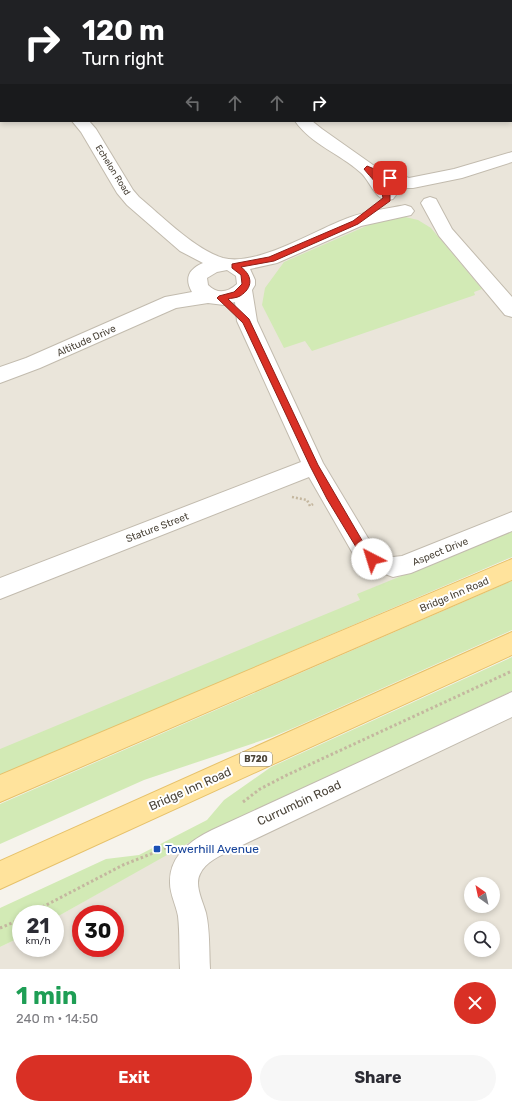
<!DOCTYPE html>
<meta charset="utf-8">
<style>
:root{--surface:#fff;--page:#f7f7f7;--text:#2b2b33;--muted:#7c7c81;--accent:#d93025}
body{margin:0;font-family:Rubik,sans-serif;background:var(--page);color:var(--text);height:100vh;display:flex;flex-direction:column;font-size:15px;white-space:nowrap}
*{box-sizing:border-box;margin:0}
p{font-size:13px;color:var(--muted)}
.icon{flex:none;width:22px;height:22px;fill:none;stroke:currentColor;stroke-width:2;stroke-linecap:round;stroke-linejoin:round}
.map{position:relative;height:969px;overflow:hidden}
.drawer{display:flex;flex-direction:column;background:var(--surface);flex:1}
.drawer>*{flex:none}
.hud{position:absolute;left:0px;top:0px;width:512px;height:122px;box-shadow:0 2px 6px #0003;background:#202124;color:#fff;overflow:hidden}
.needle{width:26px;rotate:327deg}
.buttons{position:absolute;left:464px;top:877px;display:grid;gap:8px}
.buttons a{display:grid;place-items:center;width:36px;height:36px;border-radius:50%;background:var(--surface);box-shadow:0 2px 6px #0003;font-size:20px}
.speed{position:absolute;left:12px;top:905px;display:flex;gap:8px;font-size:20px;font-weight:700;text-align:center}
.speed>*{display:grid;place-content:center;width:52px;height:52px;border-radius:50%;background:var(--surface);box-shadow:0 2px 6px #0003;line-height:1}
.speed small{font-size:10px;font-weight:400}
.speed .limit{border:6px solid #d22;background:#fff;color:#111}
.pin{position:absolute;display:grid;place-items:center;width:34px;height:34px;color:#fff;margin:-17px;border-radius:8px;box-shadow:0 2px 6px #0006}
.me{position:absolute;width:44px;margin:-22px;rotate:320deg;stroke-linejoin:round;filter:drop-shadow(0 0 3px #0008)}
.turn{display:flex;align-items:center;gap:14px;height:84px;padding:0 16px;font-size:18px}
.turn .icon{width:52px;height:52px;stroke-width:2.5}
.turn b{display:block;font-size:28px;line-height:34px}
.lanes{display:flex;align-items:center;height:38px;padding:0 16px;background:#0003;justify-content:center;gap:20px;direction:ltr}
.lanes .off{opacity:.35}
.round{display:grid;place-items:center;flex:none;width:42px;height:42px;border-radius:21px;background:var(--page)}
.headline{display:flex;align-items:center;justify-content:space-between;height:68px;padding:0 16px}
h1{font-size:24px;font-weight:700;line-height:30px;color:#1e9e55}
.cta{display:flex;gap:8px;margin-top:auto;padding:8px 16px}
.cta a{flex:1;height:46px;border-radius:24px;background:var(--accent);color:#fff;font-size:16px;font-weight:700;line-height:46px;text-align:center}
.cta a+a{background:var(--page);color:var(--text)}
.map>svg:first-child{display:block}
.residential{fill:#eae5da;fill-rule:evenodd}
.green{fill:#d2eab5}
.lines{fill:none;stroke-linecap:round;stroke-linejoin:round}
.street-casing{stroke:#c2bbae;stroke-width:2}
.primary-casing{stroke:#e6c16a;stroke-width:2}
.path-far1{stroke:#c4b79f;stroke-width:2.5;stroke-dasharray:2 2;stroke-linecap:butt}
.path{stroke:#c4b79f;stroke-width:3;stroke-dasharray:2.5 2.5;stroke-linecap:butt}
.street{fill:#fff;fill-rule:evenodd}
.primary{fill:#ffe39c;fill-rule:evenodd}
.wall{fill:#bab2a6}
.building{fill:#d8cfc1;stroke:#979187}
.route{fill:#d93025;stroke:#8d1f18}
.transit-dot{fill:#1a4fb4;stroke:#fff;stroke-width:1.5}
.labels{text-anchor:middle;stroke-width:4;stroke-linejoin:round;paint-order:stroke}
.far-street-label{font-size:9px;fill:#4b4439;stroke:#fff}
.shield{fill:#fff;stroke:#817c74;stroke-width:1}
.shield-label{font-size:9px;font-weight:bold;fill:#4b4439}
.street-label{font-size:10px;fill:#4b4439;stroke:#fff}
.near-street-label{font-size:12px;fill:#4b4439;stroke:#fff}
.near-transit-label{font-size:12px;fill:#164399;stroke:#fff;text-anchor:start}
</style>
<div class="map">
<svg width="512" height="969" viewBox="0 0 512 969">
<rect width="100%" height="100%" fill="#f6f3ec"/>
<!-- residential -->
<g class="residential">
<path d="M0,0H512V557L0,776ZM1,1H511V121H1Z"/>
<path d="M512,691V969H0V947L21,937V948H55V918L188,842ZM471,884H493V906H471ZM81,914H115V948H81ZM471,928H493V950H471Z"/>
</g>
<!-- green -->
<g class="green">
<polygon points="401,216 418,220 431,228 482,289 474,292 475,295 312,351 305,341 284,348 262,305 265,288 284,262 380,220"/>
<polygon points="512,531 512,557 0,776 0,749 360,600 357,594"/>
<polygon points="512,581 512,630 298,726 272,737 144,780 0,844 0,804"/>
<polygon points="512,657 512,691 199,837 55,918 55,914 21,914 21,937 0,947 0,908 106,859 139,855 207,820 224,800 271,767"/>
</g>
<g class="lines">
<!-- street casing -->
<g class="street-casing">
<g id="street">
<polygon points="195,0 209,0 210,1 196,1"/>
<polygon points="403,0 417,0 418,1 404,1"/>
<rect x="511" y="24" width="1" height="8"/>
<polygon points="1,54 1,64 0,65 0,55"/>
<polygon points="0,101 1,101 0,112"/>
<path d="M72,121H89L96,129L133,190L139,197C162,216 194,249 223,258C257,267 315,230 348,218C366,211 386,209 405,205L411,207L414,211L411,215L361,226L277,263L250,269L255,280V285L252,290L257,321L323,463L368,538L380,552L393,557L402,556L512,512V531L411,573L393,577L364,566L352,552L309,477L0,599V578L301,462L237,321L235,302L224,305L208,303L176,308L40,368L0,383V367L26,358L165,297L192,292C184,278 189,269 203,263L180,251L127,205L117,193L81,132ZM227,270L236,276L237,284C227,293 217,294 208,285L207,278L217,272Z"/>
<path d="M295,121H312L322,129L373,165L409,178L454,169L512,152V162L462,178L413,188H405L386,182L396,195L393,199C375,204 372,182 360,172C340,154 311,144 295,121Z"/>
<polygon points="430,197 436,199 452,229 512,297 512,317 505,315 439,236 421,203 424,199"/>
<path d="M512,692V717L232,850C221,855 205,862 200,874C194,885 203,902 206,913C210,931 209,951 210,969H180C179,951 180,933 178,916C176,905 170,894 170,883C169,856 191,840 212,830Z"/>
</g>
</g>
<!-- primary casing -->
<g class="primary-casing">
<g id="primary">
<polygon points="512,559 512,580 0,802 0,775"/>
<polygon points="512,632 512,655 0,889 0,861"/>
</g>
</g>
<!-- path-far1 -->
<polyline class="path-far1" points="292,497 307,500 310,506 313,504"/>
<!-- path -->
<g class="path">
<polyline points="243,802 260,789 287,775 512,671"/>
<polyline points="29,914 123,865 171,846"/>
<polyline points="0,928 21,919"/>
</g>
<!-- street -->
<use href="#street" class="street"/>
<!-- primary -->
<use href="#primary" class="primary"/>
</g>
<!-- wall -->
<polygon class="wall" points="333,0 391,0 394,1 334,1"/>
<!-- building -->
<polygon class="building" points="342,0 391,0 394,1 343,1"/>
<!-- route -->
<path class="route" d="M367,166L392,176L393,178L390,180L376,175L390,195V201L358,224L274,261L241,267C253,276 253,288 240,296C237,298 231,298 228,299L249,319L318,465L363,542L377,559L376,562L372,563L369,562L356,547L327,499L310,466L243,323L217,298L219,296L234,292L242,284L241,275L232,268V264L269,257L353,221L383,198C382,187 370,177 364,169Z"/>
<!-- markers -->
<rect class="transit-dot" x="153" y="845" width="8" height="8" rx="2"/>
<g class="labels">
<!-- far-street labels -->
<g class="far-street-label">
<text transform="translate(113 170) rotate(58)" y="3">Echelon Road</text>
</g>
<!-- shield labels -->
<rect class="shield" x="240" y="752" width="32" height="14" rx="3"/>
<g class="shield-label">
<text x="256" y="762">B720</text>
</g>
<!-- street labels -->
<g class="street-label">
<text transform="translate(86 340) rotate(-24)" y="4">Altitude Drive</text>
<text transform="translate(157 527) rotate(-21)" y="4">Stature Street</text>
<text transform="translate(440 551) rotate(-22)" y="4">Aspect Drive</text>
<text transform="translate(454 594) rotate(-23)" y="4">Bridge Inn Road</text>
</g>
<!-- near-street labels -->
<g class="near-street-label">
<text transform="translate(190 789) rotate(-24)" y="4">Bridge Inn Road</text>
<text transform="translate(299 803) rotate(-25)" y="4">Currumbin Road</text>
</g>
<!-- near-transit labels -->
<g class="near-transit-label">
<text x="165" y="853">Towerhill Avenue</text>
</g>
</g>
</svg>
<div class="buttons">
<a><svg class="needle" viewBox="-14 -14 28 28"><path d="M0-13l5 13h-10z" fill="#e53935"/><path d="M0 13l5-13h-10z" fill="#7c7c81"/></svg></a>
<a><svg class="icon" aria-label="search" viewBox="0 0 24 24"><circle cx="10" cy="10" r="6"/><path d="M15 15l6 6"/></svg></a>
</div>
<div class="speed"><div>21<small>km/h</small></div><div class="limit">30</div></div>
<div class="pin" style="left:390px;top:178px;background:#d93025"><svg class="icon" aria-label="arrive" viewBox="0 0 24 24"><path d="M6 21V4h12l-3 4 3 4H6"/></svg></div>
<svg class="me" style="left:372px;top:559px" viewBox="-20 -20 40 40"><circle r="19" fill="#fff"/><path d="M0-13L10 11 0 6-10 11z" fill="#d93025"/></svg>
<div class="hud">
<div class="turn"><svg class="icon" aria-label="right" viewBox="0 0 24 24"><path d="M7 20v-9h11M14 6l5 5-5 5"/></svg><div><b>120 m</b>Turn right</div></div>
<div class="lanes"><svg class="icon off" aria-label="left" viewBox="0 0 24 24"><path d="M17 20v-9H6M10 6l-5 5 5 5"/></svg><svg class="icon off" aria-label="ahead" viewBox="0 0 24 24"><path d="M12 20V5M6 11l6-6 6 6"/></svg><svg class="icon off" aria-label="ahead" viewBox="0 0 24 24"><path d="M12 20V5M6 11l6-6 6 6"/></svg><svg class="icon" aria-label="right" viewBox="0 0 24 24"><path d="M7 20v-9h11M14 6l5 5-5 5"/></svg></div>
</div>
</div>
<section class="drawer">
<div class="headline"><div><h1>1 min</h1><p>240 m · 14:50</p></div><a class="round" style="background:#d93025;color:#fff"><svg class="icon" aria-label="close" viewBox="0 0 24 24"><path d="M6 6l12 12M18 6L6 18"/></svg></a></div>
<div class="cta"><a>Exit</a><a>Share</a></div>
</section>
